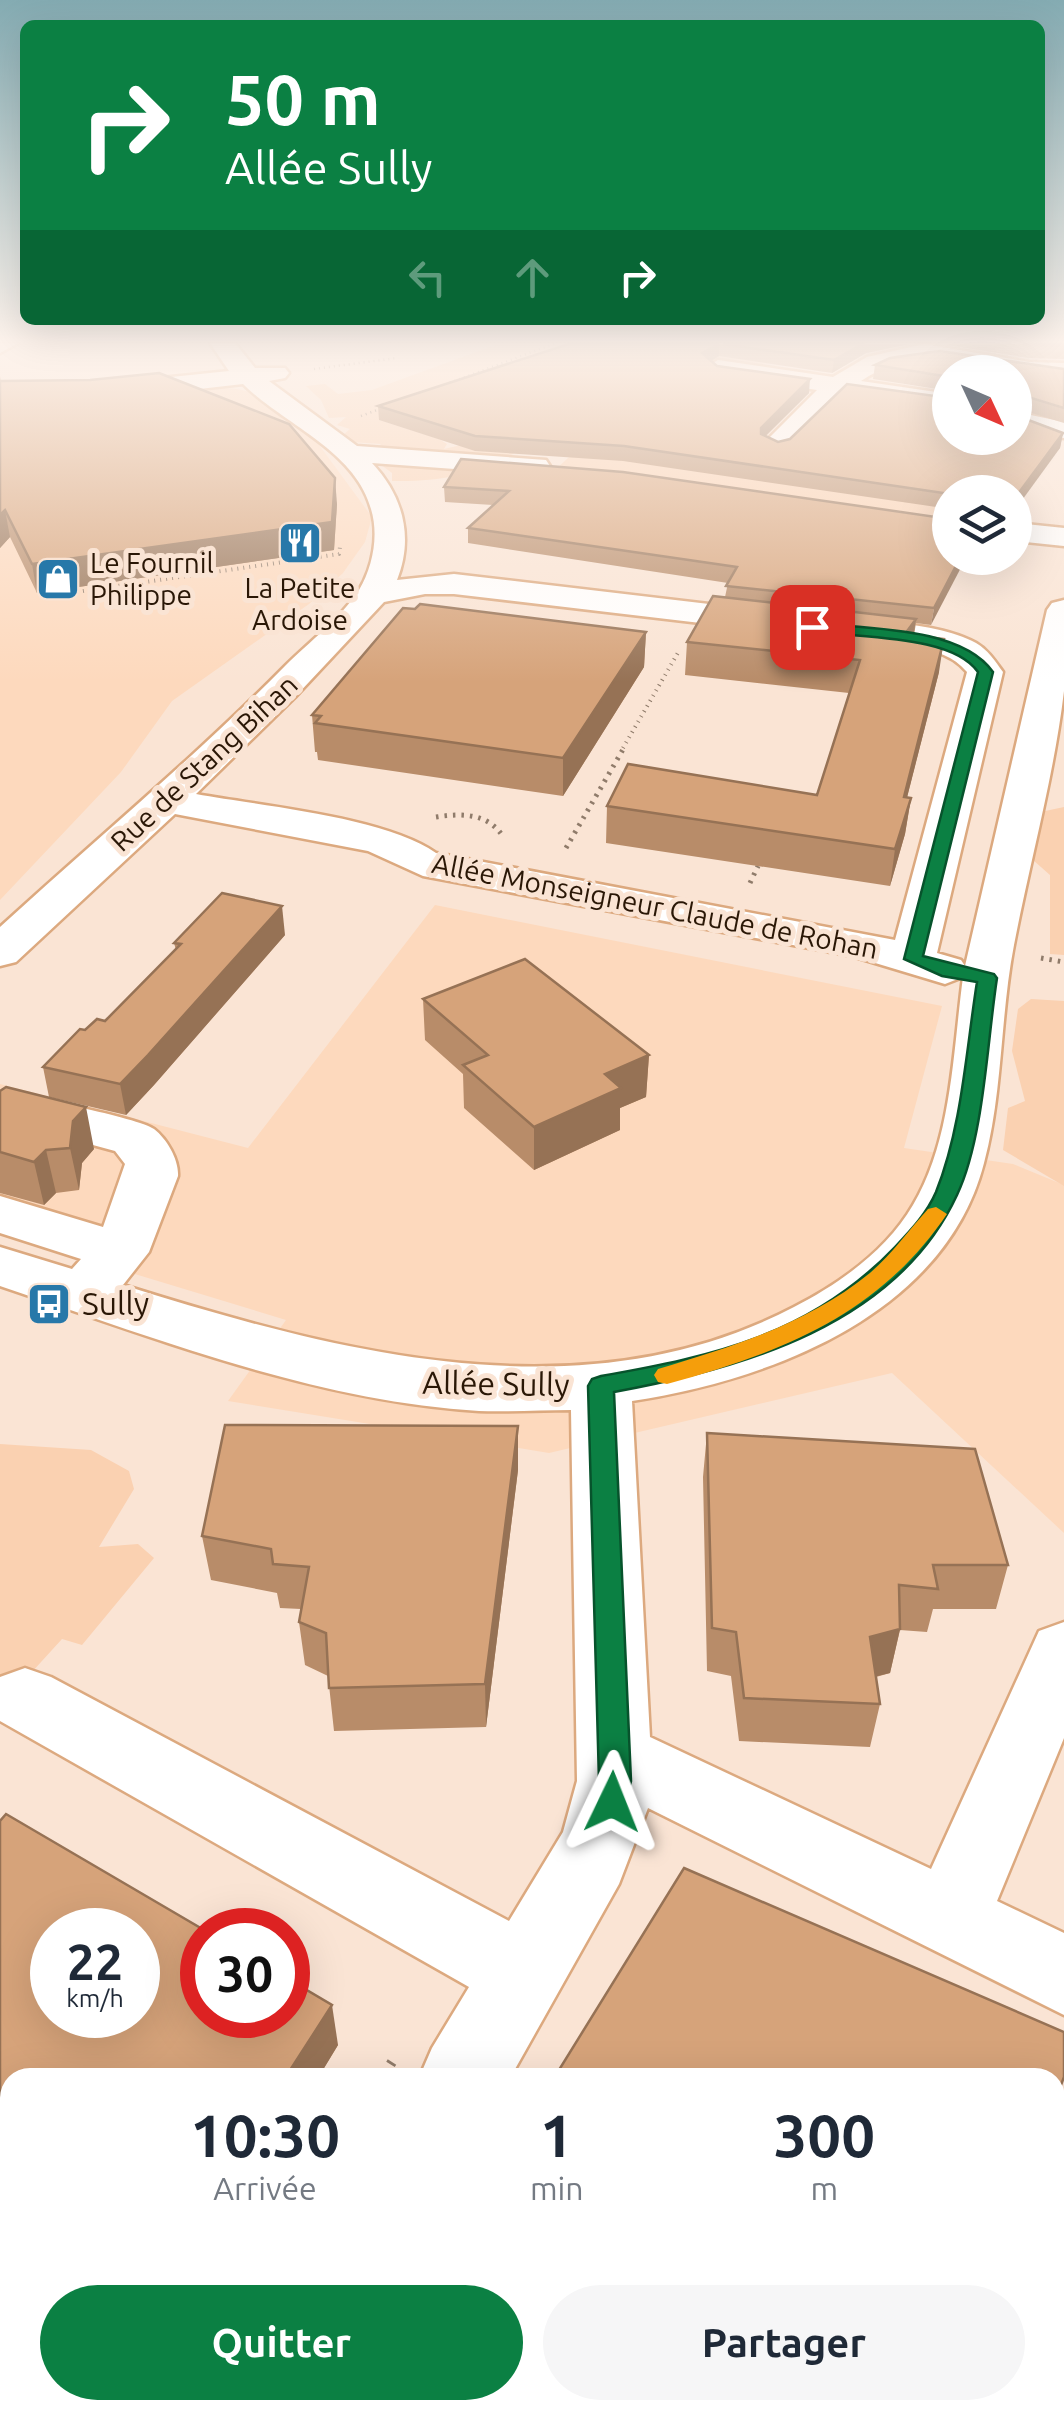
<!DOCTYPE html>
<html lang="fr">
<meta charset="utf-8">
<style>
:root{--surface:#fff;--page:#f6f6f7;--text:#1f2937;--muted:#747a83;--accent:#0b8043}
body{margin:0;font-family:Ubuntu,sans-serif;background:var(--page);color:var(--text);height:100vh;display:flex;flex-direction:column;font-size:38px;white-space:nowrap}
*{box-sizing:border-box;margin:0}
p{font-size:32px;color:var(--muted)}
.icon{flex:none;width:55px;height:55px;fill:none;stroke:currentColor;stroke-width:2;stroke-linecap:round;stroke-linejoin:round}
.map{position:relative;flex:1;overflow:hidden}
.details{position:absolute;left:0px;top:2068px;width:1065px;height:352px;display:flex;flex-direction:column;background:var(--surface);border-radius:30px 30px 0 0;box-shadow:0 10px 40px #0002}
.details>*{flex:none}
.top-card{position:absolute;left:20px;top:20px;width:1025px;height:305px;border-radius:15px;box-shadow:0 10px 40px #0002;background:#0b8043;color:#fff;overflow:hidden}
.needle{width:65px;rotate:134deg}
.buttons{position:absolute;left:932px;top:355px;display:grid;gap:20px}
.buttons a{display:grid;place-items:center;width:100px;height:100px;border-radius:50%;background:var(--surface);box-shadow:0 10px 40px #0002;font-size:50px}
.speed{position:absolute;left:30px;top:1908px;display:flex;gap:20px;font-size:50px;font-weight:700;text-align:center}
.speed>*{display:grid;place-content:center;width:130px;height:130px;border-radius:50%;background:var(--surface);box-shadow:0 10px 40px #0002;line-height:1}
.speed small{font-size:25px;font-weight:400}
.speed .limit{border:15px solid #d22;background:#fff;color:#111}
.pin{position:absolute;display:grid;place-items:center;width:85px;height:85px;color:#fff;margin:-42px;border-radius:20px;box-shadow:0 5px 15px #0006}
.me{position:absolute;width:110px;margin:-55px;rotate:2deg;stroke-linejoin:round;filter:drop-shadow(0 0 8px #0008)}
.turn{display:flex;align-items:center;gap:35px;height:210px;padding:0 40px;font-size:45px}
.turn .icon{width:130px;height:130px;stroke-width:2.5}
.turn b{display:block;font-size:70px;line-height:85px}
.lanes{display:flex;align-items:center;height:95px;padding:0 40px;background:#0003;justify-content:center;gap:50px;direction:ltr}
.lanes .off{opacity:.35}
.eta{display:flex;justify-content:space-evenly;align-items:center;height:170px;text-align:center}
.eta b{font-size:60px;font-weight:700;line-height:70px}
.cta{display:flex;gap:20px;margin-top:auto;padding:20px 40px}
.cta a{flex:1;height:115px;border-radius:60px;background:var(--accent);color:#fff;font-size:40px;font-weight:700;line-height:115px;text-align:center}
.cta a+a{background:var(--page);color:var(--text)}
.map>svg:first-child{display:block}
.built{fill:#fdd9bd}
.green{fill:#fad1b1}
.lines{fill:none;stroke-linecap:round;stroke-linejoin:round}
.minor-casing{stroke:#dca97f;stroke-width:5}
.path-far3{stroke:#8f7b6a;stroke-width:2.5;stroke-dasharray:1 4;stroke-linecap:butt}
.path-far2{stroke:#8f7b6a;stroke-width:4;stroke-dasharray:1 5;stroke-linecap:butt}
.path-far1{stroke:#8f7b6a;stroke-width:5;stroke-dasharray:2.5 6;stroke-linecap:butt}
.path{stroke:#8f7b6a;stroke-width:10;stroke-dasharray:4 12;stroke-linecap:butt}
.minor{fill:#fff;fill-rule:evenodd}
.wall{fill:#b88c69}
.shaded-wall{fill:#967255}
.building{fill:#d6a37a;stroke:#967255;stroke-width:2.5;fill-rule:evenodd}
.route{fill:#0b8043;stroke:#07532c;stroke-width:2.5}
.slow{fill:#f59e0b}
.labels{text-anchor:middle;stroke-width:10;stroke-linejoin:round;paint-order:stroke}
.far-poi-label{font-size:28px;fill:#2a1706;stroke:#fae4d4;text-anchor:start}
.far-street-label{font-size:28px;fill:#2a1706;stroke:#fae4d4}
.poi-label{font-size:32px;fill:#2a1706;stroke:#fae4d4;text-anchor:start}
.street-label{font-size:32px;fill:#2a1706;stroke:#fae4d4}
</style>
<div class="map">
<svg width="1064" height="2419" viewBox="0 0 1064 2419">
<rect width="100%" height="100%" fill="#fae4d4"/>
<!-- built -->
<g class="built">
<polygon points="280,413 311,434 372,517 365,542 343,573 309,604 172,701 121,772 0,900 0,455"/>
<polygon points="435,905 942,1006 904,1148 1013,1164 1064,1185 1064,1533 892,1373 549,1453 228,1401 286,1320 0,1233 0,1084 248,1148"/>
</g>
<!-- green -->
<g class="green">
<path d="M501,343H647L776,362L746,367L556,347L379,420L439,439L447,444L444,449L470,443L533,440C491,474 444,482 392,481V473L369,456L381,444L351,442L343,435L350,429L337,425L346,417L329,418L321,400L306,386L325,384L338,394L372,390Z"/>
<path d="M220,388C249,388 269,396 285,422L274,424L179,390Z"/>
<polygon points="582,445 950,500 950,536 555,470"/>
<polygon points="1064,807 1064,955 1050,954 1050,875 1033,860 1036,813"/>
<polygon points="1031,999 1064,1001 1064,1186 1003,1150 1008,1108 1025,1101 1012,1051 1018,1009"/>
<polygon points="0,1444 91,1450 129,1471 134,1489 99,1547 138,1544 154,1558 82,1645 62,1639 0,1707"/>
</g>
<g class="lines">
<!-- minor casing -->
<g class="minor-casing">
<g id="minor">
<polygon points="0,343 18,343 0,353"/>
<path d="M210,343H235L255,368H285L289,373L285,378L269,381L357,446L546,460L550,466L546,472L536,475L372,463C403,496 414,537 397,580L454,574L776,612L788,615L793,622L788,629L776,632L454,594H425L384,602L295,697L196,794C261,806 385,817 436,853L895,940L967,672C940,640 895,650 859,641L854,634L859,627C891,619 946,627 976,643C988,650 995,661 1003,672L937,953L961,960L965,966L1047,610L1052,603L1064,600C1064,630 1064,662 1064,691C1054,776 1030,861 1014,945C1000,1017 1003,1092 984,1163C945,1314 771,1380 632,1401L650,1737L931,1869L1039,1631L1064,1622V1738L997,1901L1064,1933V2015L648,1808L619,1884L510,2078H419L432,2048L469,1987L0,1721V1677L25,1668L51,1677L509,1921L563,1832L577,1781L571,1410C540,1410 509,1412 479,1411C315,1401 155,1338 0,1286V1247L72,1269L81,1259L0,1233V1196L103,1227L125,1164L115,1151L23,1126H0V1094C22,1094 139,1118 154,1129C167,1139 179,1160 178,1176L149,1252L123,1285C336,1352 582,1418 794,1307C839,1284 887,1250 913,1205C952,1140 953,1051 963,977L945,984L852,956L423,876L368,851L175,814L16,962L0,966V927C95,840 194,758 285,666C309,642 341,618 359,590C373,567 379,535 371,509C355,450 283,424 243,384L94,401L0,403V387L94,385L229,371Z"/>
<path d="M924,344L1029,362L1064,363V379C992,382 931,334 861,381L950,394V410L844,394L786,451L776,453L762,445L817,390L718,376L705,368L718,360L833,377L867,357Z"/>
<polygon points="1026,414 1064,422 1064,438 1016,428 1015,418"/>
<polygon points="1015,523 1064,528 1064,546 1015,541"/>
<polygon points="0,2286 10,2291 10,2389 0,2385"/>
<polygon points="55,2410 161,2410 165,2419 59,2419"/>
<polygon points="215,2410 314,2410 310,2419 211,2419"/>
<polygon points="434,2410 541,2410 545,2419 438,2419"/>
</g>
</g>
<!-- path-far3 -->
<g class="path-far3">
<polyline points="314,369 397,358"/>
<polyline points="361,416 556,343"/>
</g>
<!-- path-far2 -->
<g class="path-far2">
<polyline points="73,588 76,592 339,554 340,547"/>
<polyline points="623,748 679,651"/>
</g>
<!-- path-far1 -->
<g class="path-far1">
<path d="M436,817C462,813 489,813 504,838"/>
<polyline points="566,848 625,746"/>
<polyline points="750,883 758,866"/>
<polyline points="1041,958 1064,962"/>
</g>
<!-- path -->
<g class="path">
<polyline points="382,2078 392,2062"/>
<polyline points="0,2143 7,2134"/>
<polyline points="0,2163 10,2170"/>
</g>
<!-- minor -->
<use href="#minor" class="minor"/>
</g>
<!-- wall -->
<g class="wall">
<polygon points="569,344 909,344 866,353 832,373 719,356 711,361 717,366 809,393 766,436 778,442 1063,433 1060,448 1015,492 950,492 950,509 623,461 475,451 379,420 378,406"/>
<polygon points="942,344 1064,344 1064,359 1029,358"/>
<polygon points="875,365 1064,369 1064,423 1015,408 950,372 950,391 873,379"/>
<polygon points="0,376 1,381 337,504 334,550 37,593 10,537 0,548"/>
<polygon points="444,487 950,519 931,625 916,623 914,635 939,672 907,797 911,798 905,834 890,886 606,843 607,806 817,795 849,693 685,675 687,642 725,597 728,583 468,543 468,528 493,505 445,502"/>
<polygon points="646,632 644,667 563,796 318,760 317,752 315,752 312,715"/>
<polygon points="285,935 154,1085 126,1115 49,1097 43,1067 85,1030 105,1021 176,950 174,943"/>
<polygon points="423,999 649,1055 646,1097 620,1108 620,1130 534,1170 464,1108 463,1074 425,1040"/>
<polygon points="0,1091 94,1149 82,1163 79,1190 56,1193 44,1205 0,1193"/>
<polygon points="707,1433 1008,1565 996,1609 933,1609 927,1632 900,1630 890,1673 876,1677 880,1704 870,1747 739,1741 731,1676 707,1671 703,1477"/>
<polygon points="518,1470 486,1727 334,1731 328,1676 305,1665 299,1622 301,1609 280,1608 277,1593 211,1580 202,1536"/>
<polygon points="0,1821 338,2045 318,2078 10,2078 10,2136 0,2129"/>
</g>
<!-- shaded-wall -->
<g class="shaded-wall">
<polygon points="719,344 719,356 701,367 702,353"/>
<polygon points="862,344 909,344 866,353 832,373 834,360"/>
<polygon points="810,379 809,393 759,442 761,428"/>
<polygon points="1063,433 1060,448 1015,510 1015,498"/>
<polygon points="335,478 337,504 334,550 37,593 32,564"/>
<polygon points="5,510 10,537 0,548 0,515"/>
<polygon points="960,558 966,558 931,625 934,608"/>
<polygon points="916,619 911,652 905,634"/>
<polygon points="646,632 644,667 563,796 563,758"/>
<polygon points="944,639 939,672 898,833 904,797"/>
<polygon points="911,798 905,834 890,886 895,849"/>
<polygon points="282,906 285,935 154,1085 126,1115 120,1084"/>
<polygon points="649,1055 646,1097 620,1108 620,1130 534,1170 534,1127 605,1074"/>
<polygon points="86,1107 94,1149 82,1163 79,1190 70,1148 73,1121"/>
<polygon points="46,1150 56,1193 44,1205 34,1162"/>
<polygon points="518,1426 518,1470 486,1727 485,1684"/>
<polygon points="900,1629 890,1673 861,1680 870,1637"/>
<polygon points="332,2005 338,2045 318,2078 285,2078"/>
</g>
<!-- building -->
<g class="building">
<polygon points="569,344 719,344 702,353 717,366 810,379 761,428 761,434 778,442 790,439 847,384 950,398 950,438 1015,438 1015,415 1063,433 1015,498 1015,492 950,494 624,446 475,436 378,406"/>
<polygon points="723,344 862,344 834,360"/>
<polygon points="1023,344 1064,344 1064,346 1032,345"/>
<polygon points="939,351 1064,369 1064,408 1015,393 1015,398 1015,372 950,372 950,377 875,365 890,358"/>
<polygon points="159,373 289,424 335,478 332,522 32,564 5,510 0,515 0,381 90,380"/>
<polygon points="461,459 623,472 950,519 950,558 960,558 934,608 726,586 737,567 468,528 509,491 444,487"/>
<polygon points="713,596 916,619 905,634 944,639 904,797 911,798 895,849 607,806 628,764 817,795 860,660 687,642"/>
<polygon points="420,604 646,632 563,758 315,723 321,716 312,715 403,608 415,609"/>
<polygon points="222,893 282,906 148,1055 120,1084 43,1067 80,1029 85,1030 97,1019 105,1021 181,944 174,943"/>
<polygon points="525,959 649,1055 605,1074 621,1088 534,1127 463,1065 488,1055 423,999"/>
<polygon points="6,1087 86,1107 73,1121 70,1148 46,1150 34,1162 0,1152 0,1091"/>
<polygon points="225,1425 518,1426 485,1684 329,1688 326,1633 299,1622 309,1567 273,1564 271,1549 202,1536"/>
<polygon points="707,1433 975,1449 1008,1565 933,1565 938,1589 899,1585 900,1629 870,1637 880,1704 744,1698 736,1632 712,1628"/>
<path d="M6,1814L204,1930H202V2015H288V1979L332,2005L285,2078H10V2111L0,2104V1821ZM52,1930H138V2015H52Z"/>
<polygon points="684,1868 1064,2032 1064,2077 1055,2101 1055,2078 554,2078"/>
</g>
<!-- sky -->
<linearGradient id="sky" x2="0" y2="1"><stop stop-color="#84abb2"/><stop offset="0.5" stop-color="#fdf3ec"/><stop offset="1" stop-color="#fdf3ec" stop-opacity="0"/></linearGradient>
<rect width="1064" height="682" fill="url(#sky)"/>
<!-- route -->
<path class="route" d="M812,623C866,629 961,626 993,672L923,956L994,974L997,978C987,1042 984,1138 957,1195C897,1325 741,1369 614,1392L631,1781L623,1812L612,1816L601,1812L596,1802L599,1781L588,1386L592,1379L601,1376C715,1356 812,1334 895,1247C911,1230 927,1213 936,1192C962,1127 966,1051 977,982L942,976L904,959L978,672C951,633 853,639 807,630L805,627Z"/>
<!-- slow -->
<path class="slow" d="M936,1207L947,1214C878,1316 780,1353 667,1384L658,1382L654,1375L658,1369C734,1346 807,1324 870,1273C891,1255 909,1230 928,1209Z"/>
<!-- icons -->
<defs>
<g id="restaurant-square" transform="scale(2.25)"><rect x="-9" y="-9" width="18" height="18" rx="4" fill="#2778a9" stroke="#fae4d4"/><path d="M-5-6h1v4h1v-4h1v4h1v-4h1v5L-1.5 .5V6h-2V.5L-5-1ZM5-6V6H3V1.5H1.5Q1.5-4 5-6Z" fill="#fff"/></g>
<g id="shop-square" transform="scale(2.25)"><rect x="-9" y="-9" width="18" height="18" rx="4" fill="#2778a9" stroke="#fae4d4"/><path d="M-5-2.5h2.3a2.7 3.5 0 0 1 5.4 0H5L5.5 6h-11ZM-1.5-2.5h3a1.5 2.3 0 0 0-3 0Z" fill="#fff"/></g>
<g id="bus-square" transform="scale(2.25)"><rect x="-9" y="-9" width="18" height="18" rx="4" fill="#2778a9" stroke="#fae4d4"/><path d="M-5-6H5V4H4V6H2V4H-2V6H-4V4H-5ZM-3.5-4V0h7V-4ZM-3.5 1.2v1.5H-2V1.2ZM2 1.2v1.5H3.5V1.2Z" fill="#fff"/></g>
</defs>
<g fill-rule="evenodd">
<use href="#restaurant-square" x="300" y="543"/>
<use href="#shop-square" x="58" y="579"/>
<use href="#bus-square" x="49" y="1304"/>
</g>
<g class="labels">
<!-- far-poi labels -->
<g class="far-poi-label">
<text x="90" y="573">Le Fournil<tspan x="90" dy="32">Philippe</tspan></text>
<text x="300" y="598" text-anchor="middle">La Petite<tspan x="300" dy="32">Ardoise</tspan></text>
</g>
<!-- far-street labels -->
<g class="far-street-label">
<text transform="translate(204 763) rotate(-43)" y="10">Rue de Stang Bihan</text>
<text transform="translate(655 906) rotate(11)" y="10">Allée Monseigneur Claude de Rohan</text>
</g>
<!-- poi labels -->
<g class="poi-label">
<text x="82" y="1315">Sully</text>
</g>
<!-- street labels -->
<g class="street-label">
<text transform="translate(496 1384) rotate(1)" y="11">Allée Sully</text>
</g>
</g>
</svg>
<div class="buttons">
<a><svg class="needle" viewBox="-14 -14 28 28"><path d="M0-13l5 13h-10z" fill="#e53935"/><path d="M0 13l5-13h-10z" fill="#747a83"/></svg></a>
<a><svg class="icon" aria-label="layers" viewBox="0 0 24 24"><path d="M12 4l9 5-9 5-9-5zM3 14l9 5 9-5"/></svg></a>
</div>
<div class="speed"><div>22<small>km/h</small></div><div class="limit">30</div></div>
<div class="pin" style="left:812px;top:627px;background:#d93025"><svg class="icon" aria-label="arrive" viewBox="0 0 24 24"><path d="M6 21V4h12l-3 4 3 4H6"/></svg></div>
<svg class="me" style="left:612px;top:1802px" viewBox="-20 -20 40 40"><path d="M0-17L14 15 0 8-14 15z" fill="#0b8043" stroke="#fff" stroke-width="4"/></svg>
<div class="top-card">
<div class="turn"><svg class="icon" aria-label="right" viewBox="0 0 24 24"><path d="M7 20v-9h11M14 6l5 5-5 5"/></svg><div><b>50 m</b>Allée Sully</div></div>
<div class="lanes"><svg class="icon off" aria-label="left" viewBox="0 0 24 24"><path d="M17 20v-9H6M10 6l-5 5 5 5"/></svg><svg class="icon off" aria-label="ahead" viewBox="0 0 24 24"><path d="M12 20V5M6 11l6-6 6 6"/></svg><svg class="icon" aria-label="right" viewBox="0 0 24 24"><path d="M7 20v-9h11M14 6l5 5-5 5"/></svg></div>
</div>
<section class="details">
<div class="eta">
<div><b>10:30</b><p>Arrivée</p></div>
<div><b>1</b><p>min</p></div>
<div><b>300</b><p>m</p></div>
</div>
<div class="cta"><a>Quitter</a><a>Partager</a></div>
</section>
</div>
